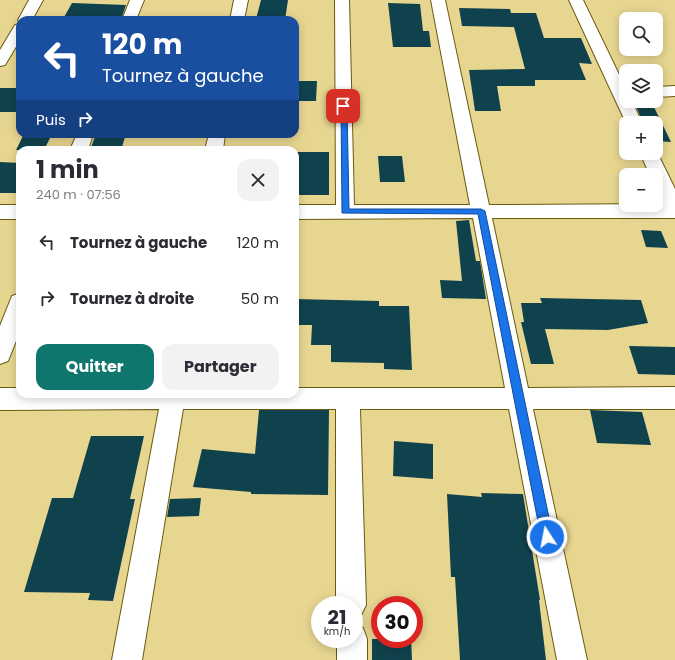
<!DOCTYPE html>
<html lang="fr">
<meta charset="utf-8">
<style>
:root{--surface:#fff;--page:#f2f2f3;--text:#2b2b33;--muted:#7c7c81;--accent:#0f766e}
body{margin:0;font-family:Poppins,sans-serif;background:var(--page);color:var(--text);height:100vh;display:flex;flex-direction:column;font-size:15px;white-space:nowrap}
*{box-sizing:border-box;margin:0}
p{font-size:13px;color:var(--muted)}
.icon{flex:none;width:22px;height:22px;fill:none;stroke:currentColor;stroke-width:2;stroke-linecap:round;stroke-linejoin:round}
.map{position:relative;flex:1;overflow:hidden}
.side{position:absolute;left:16px;top:146px;width:283px;height:252px;display:flex;flex-direction:column;background:var(--surface);border-radius:12px;box-shadow:0 2px 10px #0003}
.side>*{flex:none}
.banner{position:absolute;left:16px;top:16px;width:283px;height:122px;border-radius:12px;box-shadow:0 2px 10px #0003;background:#1a4fa0;color:#fff;overflow:hidden}
.tools{position:absolute;left:619px;top:12px;display:grid;gap:8px}
.tools a{display:grid;place-items:center;width:44px;height:44px;border-radius:8px;background:var(--surface);box-shadow:0 2px 10px #0003;font-size:20px}
.speed{position:absolute;left:311px;top:596px;display:flex;gap:8px;font-size:20px;font-weight:700;text-align:center}
.speed>*{display:grid;place-content:center;width:52px;height:52px;border-radius:50%;background:var(--surface);box-shadow:0 2px 10px #0003;line-height:1}
.speed small{font-size:10px;font-weight:400}
.speed .limit{border:6px solid #d22;background:#fff;color:#111}
.pin{position:absolute;display:grid;place-items:center;width:34px;height:34px;color:#fff;margin:-17px;border-radius:8px;box-shadow:0 2px 6px #0006}
.me{position:absolute;width:44px;margin:-22px;rotate:349deg;stroke-linejoin:round;filter:drop-shadow(0 0 3px #0008)}
.turn{display:flex;align-items:center;gap:14px;height:84px;padding:0 20px;font-size:18px}
.turn .icon{width:52px;height:52px;stroke-width:2.5}
.turn b{display:block;font-size:28px;line-height:34px}
.then{display:flex;align-items:center;height:38px;padding:0 20px;background:#0003;gap:8px;font-size:15px}
.round{display:grid;place-items:center;flex:none;width:42px;height:42px;border-radius:12px;background:var(--page)}
.overview{display:flex;align-items:center;justify-content:space-between;height:68px;padding:0 20px}
h1{font-size:24px;font-weight:700;line-height:30px}
.primary-button{display:flex;gap:8px;margin-top:auto;padding:8px 20px}
.primary-button a{flex:1;height:46px;border-radius:12px;background:var(--accent);color:#fff;font-size:16px;font-weight:700;line-height:46px;text-align:center}
.primary-button a+a{background:var(--page);color:var(--text)}
ul{padding:0;list-style:none}
li{display:flex;align-items:center;gap:12px;height:56px;padding:0 20px}
li div{flex:1}
li b{display:block;font-size:15px}
li em{font-style:normal}
.map>svg:first-child{display:block}
.building{fill:#10424d}
.lines{fill:none;stroke-linecap:round;stroke-linejoin:round}
.minor-casing{stroke:#6a5a10;stroke-width:2}
.minor{fill:#fff;fill-rule:evenodd}
.route{fill:#1a73e8;stroke:#114b97}
</style>
<div class="map">
<svg width="675" height="660" viewBox="0 0 675 660">
<rect width="100%" height="100%" fill="#e7d690"/>
<!-- building -->
<g class="building">
<polygon points="261,0 288,0 285,20 256,19"/>
<polygon points="72,3 126,5 121,20 63,19"/>
<polygon points="388,3 420,4 423,31 429,31 431,47 393,47"/>
<polygon points="459,8 510,9 511,13 536,13 544,38 581,38 592,64 579,63 586,80 535,80 535,86 497,86 501,111 475,111 469,70 525,69 514,27 462,26"/>
<polygon points="295,81 317,81 316,101 295,101"/>
<rect x="0" y="88" width="20" height="24"/>
<polygon points="634,101 651,101 671,142 656,141 656,123 643,123"/>
<polygon points="24,134 52,134 44,150 16,150"/>
<polygon points="96,134 126,134 121,150 90,150"/>
<rect x="295" y="152" width="34" height="43"/>
<polygon points="378,156 402,156 405,182 380,182"/>
<polygon points="0,162 20,163 20,193 0,193"/>
<polygon points="469,220 476,261 480,261 486,299 442,298 440,280 462,281 456,221"/>
<polygon points="641,230 661,231 668,248 646,247"/>
<polygon points="540,298 641,300 648,323 608,330 545,329 554,364 531,364 521,322 524,322 521,303 542,303"/>
<polygon points="295,299 379,301 379,306 409,306 412,370 384,369 384,363 331,362 331,345 311,345 312,325 295,325"/>
<polygon points="629,346 675,347 675,375 638,374"/>
<polygon points="259,410 329,410 328,495 251,494 251,492 193,487 202,449 255,454"/>
<polygon points="590,410 642,412 651,445 597,443"/>
<polygon points="91,436 144,436 130,499 135,499 113,601 88,600 90,593 24,592 52,498 73,498"/>
<polygon points="394,441 433,444 433,479 393,476"/>
<polygon points="481,493 523,494 540,600 539,600 546,660 460,660 455,577 451,577 447,494 482,497"/>
<polygon points="201,498 199,516 167,517 170,499"/>
<polygon points="372,639 411,639 412,660 372,660"/>
</g>
<g class="lines">
<!-- minor casing -->
<g class="minor-casing">
<g id="minor">
<polygon points="29,0 43,0 32,20 20,20 20,23 18,20"/>
<polygon points="130,0 144,0 136,20 122,20"/>
<polygon points="234,0 248,0 244,20 230,20"/>
<polygon points="335,0 349,0 354,205 470,205 431,0 445,0 489,205 663,204 656,188 656,175 650,175 640,153 656,153 656,150 675,189 675,218 492,218 528,388 675,387 675,409 533,409 587,660 557,660 509,409 360,409 366,605 361,615 354,618 354,605 336,605 336,409 183,409 142,660 112,660 159,409 0,410 0,388 20,388 20,394 295,394 295,388 505,388 473,218 295,219 295,205 336,205"/>
<polygon points="569,0 583,0 626,89 626,101 632,101 642,123 626,123"/>
<polygon points="20,24 20,40 5,65 0,66 0,50 15,25"/>
<polygon points="675,86 675,96 656,97 656,87"/>
<polygon points="77,134 93,134 88,150 70,150"/>
<polygon points="209,134 225,134 223,150 205,150"/>
<rect x="0" y="205" width="20" height="14"/>
<polygon points="20,293 20,331 8,361 0,364 0,326 12,296"/>
<polygon points="354,625 363,628 367,639 367,660 337,660 337,639 354,639"/>
</g>
</g>
<!-- minor -->
<use href="#minor" class="minor"/>
</g>
<!-- route -->
<polygon class="route" points="341,104 347,106 349,209 481,209 485,211 553,537 551,541 547,542 543,541 541,537 478,214 342,213"/>
</svg>
<div class="tools">
<a><svg class="icon" aria-label="search" viewBox="0 0 24 24"><circle cx="10" cy="10" r="6"/><path d="M15 15l6 6"/></svg></a>
<a><svg class="icon" aria-label="layers" viewBox="0 0 24 24"><path d="M12 4l9 5-9 5-9-5zM3 14l9 5 9-5"/></svg></a>
<a>+</a>
<a>−</a>
</div>
<div class="speed"><div>21<small>km/h</small></div><div class="limit">30</div></div>
<div class="pin" style="left:343px;top:106px;background:#d93025"><svg class="icon" aria-label="arrive" viewBox="0 0 24 24"><path d="M6 21V4h12l-3 4 3 4H6"/></svg></div>
<svg class="me" style="left:547px;top:537px" viewBox="-20 -20 40 40"><circle r="17" fill="#1a73e8" stroke="#fff" stroke-width="3"/><path d="M0-11L8 9 0 5-8 9z" fill="#fff"/></svg>
<div class="banner">
<div class="turn"><svg class="icon" aria-label="left" viewBox="0 0 24 24"><path d="M17 20v-9H6M10 6l-5 5 5 5"/></svg><div><b>120 m</b>Tournez à gauche</div></div>
<div class="then">Puis<svg class="icon" aria-label="right" viewBox="0 0 24 24"><path d="M7 20v-9h11M14 6l5 5-5 5"/></svg></div>
</div>
<section class="side">
<div class="overview"><div><h1>1 min</h1><p>240 m · 07:56</p></div><a class="round"><svg class="icon" aria-label="close" viewBox="0 0 24 24"><path d="M6 6l12 12M18 6L6 18"/></svg></a></div>
<ul>
<li><svg class="icon" aria-label="left" viewBox="0 0 24 24"><path d="M17 20v-9H6M10 6l-5 5 5 5"/></svg><div><b>Tournez à gauche</b></div><em>120 m</em></li>
<li><svg class="icon" aria-label="right" viewBox="0 0 24 24"><path d="M7 20v-9h11M14 6l5 5-5 5"/></svg><div><b>Tournez à droite</b></div><em>50 m</em></li>
</ul>
<div class="primary-button"><a>Quitter</a><a>Partager</a></div>
</section>
</div>
